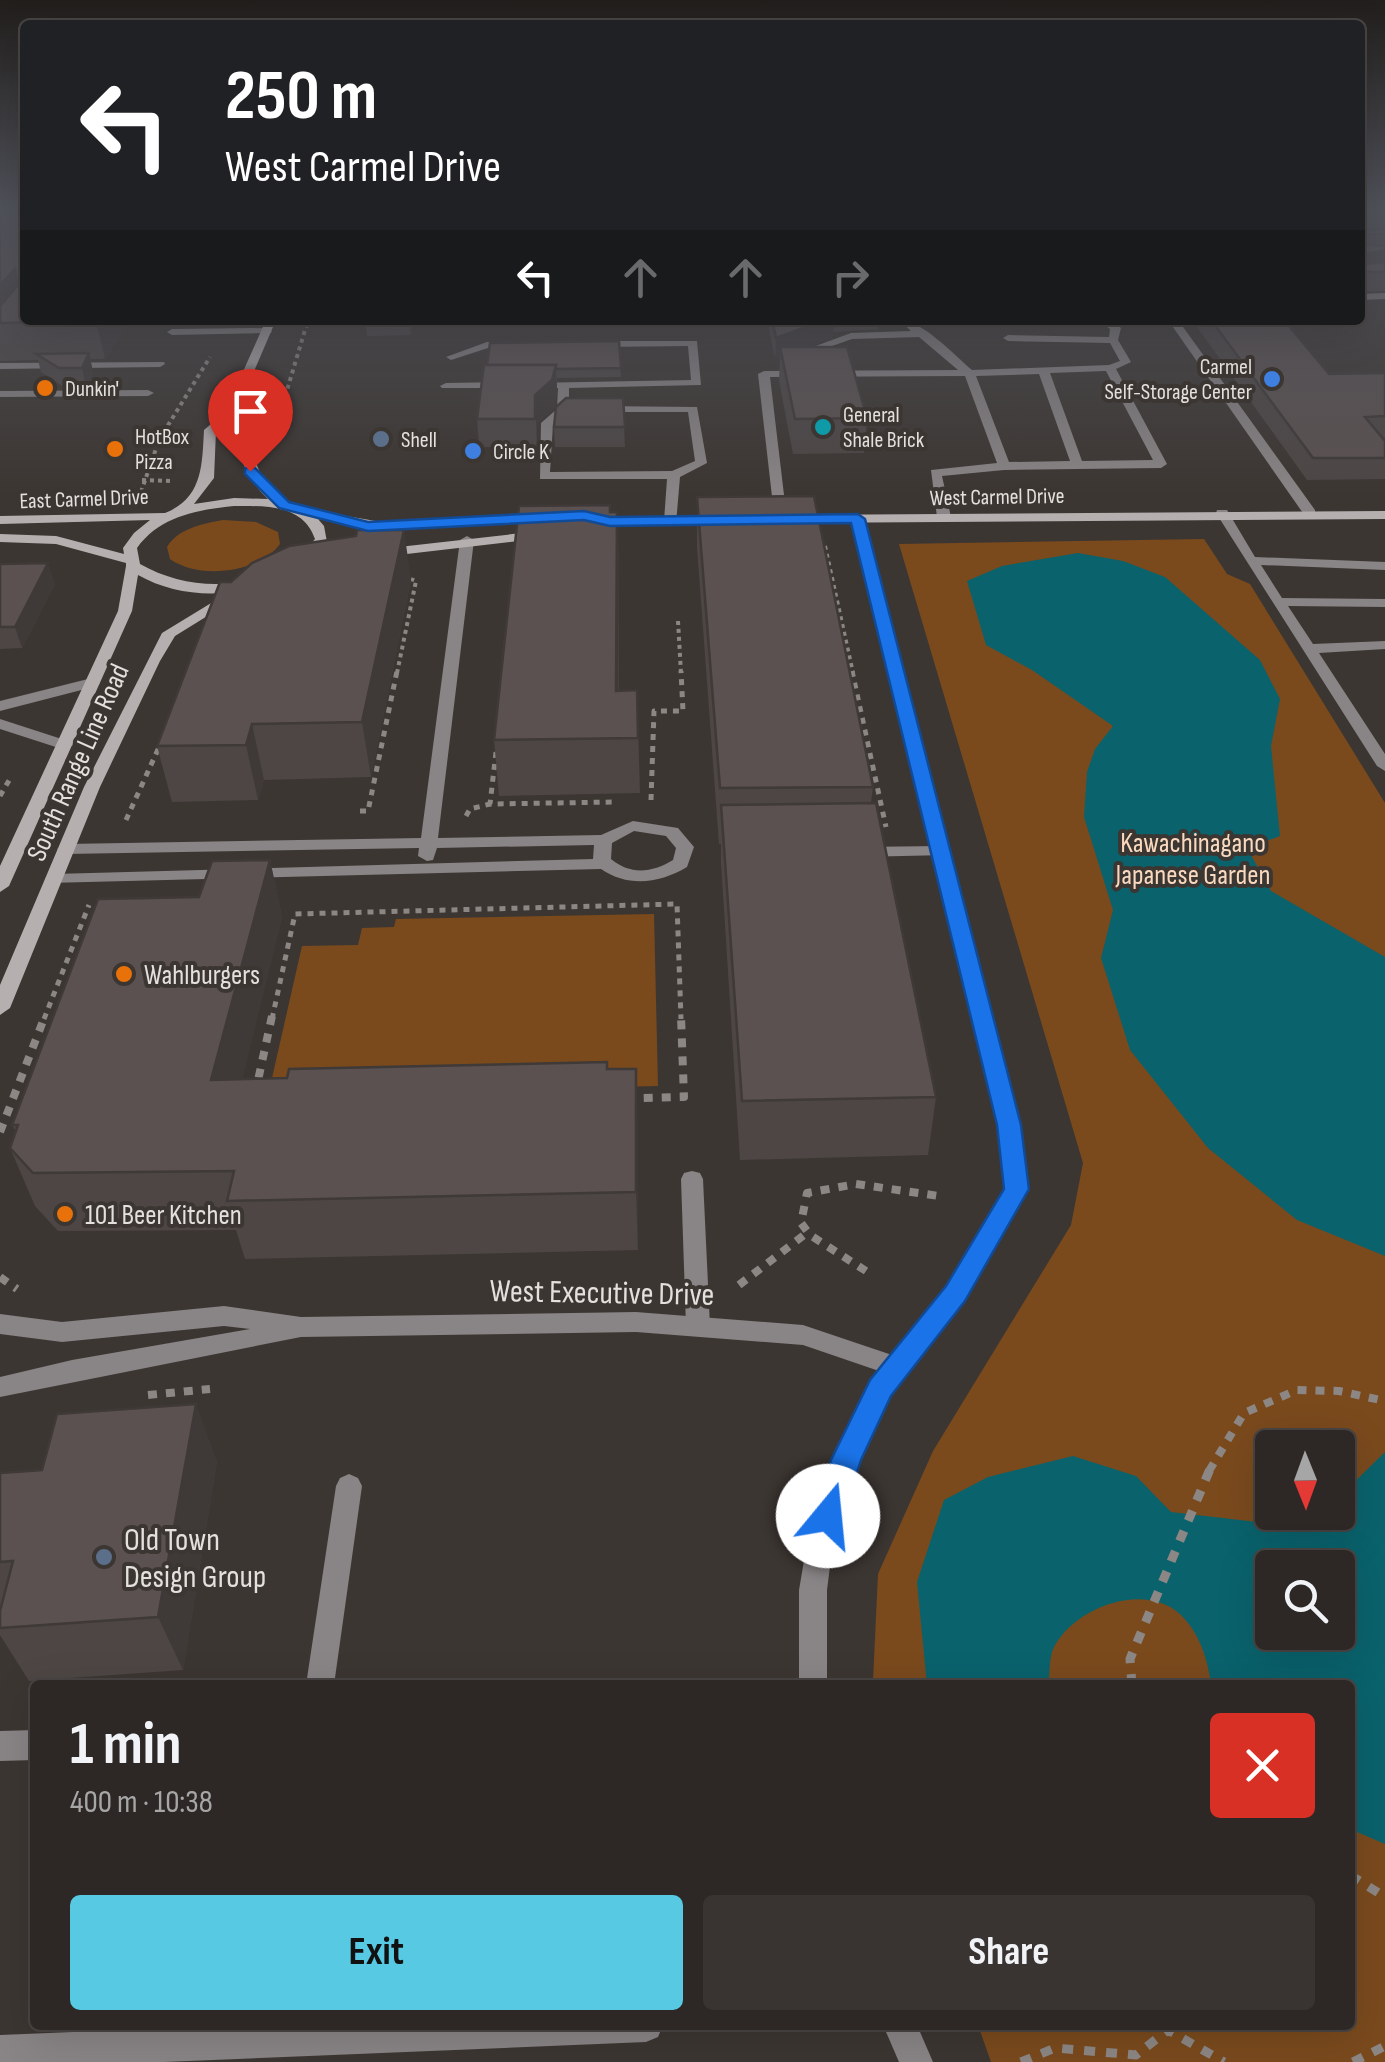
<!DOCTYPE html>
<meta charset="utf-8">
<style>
:root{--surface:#2d2826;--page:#393432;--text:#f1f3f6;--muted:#a7a6a7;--line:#484443;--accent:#57c9e2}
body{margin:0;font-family:"Sofia Sans Condensed",sans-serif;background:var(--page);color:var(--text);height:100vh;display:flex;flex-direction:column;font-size:38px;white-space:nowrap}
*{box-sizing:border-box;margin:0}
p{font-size:32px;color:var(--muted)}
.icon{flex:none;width:55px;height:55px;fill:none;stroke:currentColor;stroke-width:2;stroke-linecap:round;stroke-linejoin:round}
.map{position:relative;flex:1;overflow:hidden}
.side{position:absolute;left:30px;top:1680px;width:1325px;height:350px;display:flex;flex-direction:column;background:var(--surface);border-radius:10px;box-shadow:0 10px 40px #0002,0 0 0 2px var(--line)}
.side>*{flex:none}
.guide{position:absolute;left:20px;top:20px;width:1345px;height:305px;border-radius:10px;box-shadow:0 10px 40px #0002,0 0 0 2px var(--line);background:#202124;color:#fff;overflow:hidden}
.needle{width:65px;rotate:179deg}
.controls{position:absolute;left:1255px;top:1430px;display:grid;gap:20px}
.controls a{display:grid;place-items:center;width:100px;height:100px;border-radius:10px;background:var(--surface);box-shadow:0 10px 40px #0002,0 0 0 2px var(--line);font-size:50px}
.pin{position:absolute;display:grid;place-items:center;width:85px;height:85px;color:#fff;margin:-102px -42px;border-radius:50% 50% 50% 0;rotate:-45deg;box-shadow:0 0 10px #0007}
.pin .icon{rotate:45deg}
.me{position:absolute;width:110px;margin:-55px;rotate:17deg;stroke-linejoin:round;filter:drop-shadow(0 0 8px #0008)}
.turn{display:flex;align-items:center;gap:35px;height:210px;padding:0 40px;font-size:45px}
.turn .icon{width:130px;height:130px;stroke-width:2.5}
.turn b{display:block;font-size:70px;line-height:85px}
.lanes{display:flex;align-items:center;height:95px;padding:0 40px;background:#0003;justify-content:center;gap:50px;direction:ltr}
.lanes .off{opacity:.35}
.round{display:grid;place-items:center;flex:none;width:105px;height:105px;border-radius:10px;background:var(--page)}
.overview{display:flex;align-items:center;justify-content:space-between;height:170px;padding:0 40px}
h1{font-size:60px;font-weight:700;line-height:75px}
.primary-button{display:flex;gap:20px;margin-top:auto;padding:20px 40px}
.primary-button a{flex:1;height:115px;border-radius:10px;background:var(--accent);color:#111;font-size:40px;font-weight:700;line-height:115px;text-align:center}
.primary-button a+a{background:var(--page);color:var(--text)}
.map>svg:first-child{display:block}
.green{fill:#7a4a1d;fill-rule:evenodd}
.water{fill:#0a626c;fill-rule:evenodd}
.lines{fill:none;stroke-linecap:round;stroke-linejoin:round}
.path-far3{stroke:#8c8784;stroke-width:4;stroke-dasharray:4 4;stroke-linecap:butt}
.path-far2{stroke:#8c8784;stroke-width:5;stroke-dasharray:6 6;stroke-linecap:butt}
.path-far1{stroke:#8c8784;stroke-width:8;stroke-dasharray:9 9;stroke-linecap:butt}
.path{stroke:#8c8784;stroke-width:9;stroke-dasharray:11 11;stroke-linecap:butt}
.lane{fill:#898485;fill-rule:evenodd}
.street{fill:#898485;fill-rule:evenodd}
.secondary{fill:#b6afb0;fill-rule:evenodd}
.wall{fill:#4d4645}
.shaded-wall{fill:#3f3938}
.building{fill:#5a5150;stroke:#3f3938;stroke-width:2.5}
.route{fill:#1a73e8;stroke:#114b97;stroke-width:2.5}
.shop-dot{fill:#3f7fe0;stroke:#3c3632;stroke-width:4}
.food-dot{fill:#e8710a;stroke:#3c3632;stroke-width:4}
.culture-dot{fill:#0f9aa8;stroke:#3c3632;stroke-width:4}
.service-dot{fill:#5c6f8a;stroke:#3c3632;stroke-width:4}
.labels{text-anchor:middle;stroke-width:8;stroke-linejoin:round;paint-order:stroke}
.far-poi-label{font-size:22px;fill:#e4e0dd;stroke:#3c3632;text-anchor:start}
.far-street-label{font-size:22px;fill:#e4e0dd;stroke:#3c3632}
.street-label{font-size:28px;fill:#e4e0dd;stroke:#3c3632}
.park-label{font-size:28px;fill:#f9d9bf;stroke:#3c3632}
.poi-label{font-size:28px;fill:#e4e0dd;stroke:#3c3632;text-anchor:start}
.near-street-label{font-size:32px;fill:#e4e0dd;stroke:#3c3632}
.near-poi-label{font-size:32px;fill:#e4e0dd;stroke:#3c3632;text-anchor:start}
</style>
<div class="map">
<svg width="1385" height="2062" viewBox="0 0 1385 2062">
<rect width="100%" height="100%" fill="#3c3632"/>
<!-- green -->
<g class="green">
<path d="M223,520L256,522L278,532L280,544C259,573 199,580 170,559L167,547C179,528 202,524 223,520Z"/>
<path d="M1204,539L1227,574L1250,584L1385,803V2062H991L978,2025H1350V1685H875L873,1681L878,1574L933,1451L1071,1225L1083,1163L899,544ZM1272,1448H1338V1512H1272ZM1272,1568H1338V1632H1272Z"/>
<polygon points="654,914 658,1086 291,1094 272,1078 302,946 358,945 362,928 394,927 396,919"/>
</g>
<!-- water -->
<g class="water">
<polygon points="1078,553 1123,561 1165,577 1260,660 1280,699 1271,746 1280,836 1247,848 1271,891 1385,957 1385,1256 1297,1220 1208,1148 1130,1050 1101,958 1113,910 1084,817 1087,772 1095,749 1113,726 1032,670 986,645 967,581 1002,566"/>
<path d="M1385,1452V1844L1350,1829V1685H1211C1208,1660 1200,1634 1181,1615C1145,1581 1075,1607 1054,1647C1049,1656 1050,1674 1048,1685H927L917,1582L944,1500L988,1477L1073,1456L1136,1476L1171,1512L1257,1522L1292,1513L1338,1512V1498ZM1272,1568H1338V1632H1272Z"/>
</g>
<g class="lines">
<!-- path-far3 -->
<g class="path-far3">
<polyline points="276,427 308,320"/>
<polyline points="142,480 170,481"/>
<polyline points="141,492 159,440 210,357"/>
<polyline points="825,546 853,673"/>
<polyline points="678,621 681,673"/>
<polyline points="397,673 416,581 411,579"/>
</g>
<!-- path-far2 -->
<g class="path-far2">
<polyline points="852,671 886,827"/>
<polyline points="496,752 490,804 615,802"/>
<polyline points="0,796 11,777"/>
<polyline points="651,800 654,711 683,711 681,671"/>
<polyline points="360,811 368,811 397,671"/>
<polyline points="466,816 470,809 490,804"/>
<polyline points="126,820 160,745"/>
<polyline points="44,1019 89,905"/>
<polyline points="272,1019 295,914 677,904 681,1019"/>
</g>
<!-- path-far1 -->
<g class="path-far1">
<polyline points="272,1016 252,1108 684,1097 681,1016"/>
<polyline points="0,1132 45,1016"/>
<polyline points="866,1271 810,1235 801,1223 807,1193 856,1184 939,1196"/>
<polyline points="0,1277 17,1289"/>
<polyline points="739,1285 808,1232"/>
<polyline points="148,1395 210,1389"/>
<polyline points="1209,1471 1244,1413 1297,1390 1339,1391 1385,1401"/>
</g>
<!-- path -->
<g class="path">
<polyline points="1132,1685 1130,1659 1210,1469"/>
<polyline points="1350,1875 1385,1897"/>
<polyline points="1021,2062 1055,2048 1136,2055 1168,2030 1224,2062"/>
<polyline points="1353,2062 1385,2046"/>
</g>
<!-- lane -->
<g class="lane">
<polygon points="1385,293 1385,299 1360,300 1360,294"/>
<path d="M899,320C922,320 952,353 972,370L1109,365L1120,361L1110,343L1008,341L1003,338L1008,335L1109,337L1110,329L1099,320H1111L1121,328L1118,340L1131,362L1116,369L1167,464L1161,468L1004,470L942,476L951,517L944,521L937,517L931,470L997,463L965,376L770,377L787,520L775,523L758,374L764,371L958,370L919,337L852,339L795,359L786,357L851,333L911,331ZM1106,371L1153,460L1082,461L1050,373ZM1039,374L1070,461L1009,462L976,376Z"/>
<polygon points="1168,320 1178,320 1315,510 1315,516 1305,516"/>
<polygon points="267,328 272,331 271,333 172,335 167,332 172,329"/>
<polygon points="697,341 701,385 569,388 569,410 553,424 550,472 672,471 695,461 688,412 596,412 590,409 596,406 697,407 707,463 680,477 676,524 664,521 667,479 540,479 541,423 557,409 558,388 534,388 528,385 530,383 691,380 688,346 596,347 591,344 596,341"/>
<polygon points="487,342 517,342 522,345 517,348 488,348 451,360 446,357"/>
<polygon points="164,362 165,364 160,367 0,369 0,363"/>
<polygon points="446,383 505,382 511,385 505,388 442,388 440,386"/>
<polygon points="0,391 148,390 154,393 148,396 0,397"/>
<polygon points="1217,510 1227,510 1255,557 1385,562 1385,570 1261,565 1282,598 1385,599 1385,607 1288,606 1313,644 1385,641 1385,649 1319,653 1385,754 1385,771 1377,766 1216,513"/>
<path d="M467,536L474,540L438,838L601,835L633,821L678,828L694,847L687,867C660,883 629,888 601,869L48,883L45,879L48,875L54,874L593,859L594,845L437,848L433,860L427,861L418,856L419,848L66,854L57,849L66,844L421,838L460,540ZM634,831L666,836L676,848L673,860C652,873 630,875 611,859L612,843Z"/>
<polygon points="92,678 100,683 97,686 0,711 0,701"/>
<polygon points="0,719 71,742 73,745 65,750 0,729"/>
<polygon points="941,846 950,851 947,855 858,857 849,852 858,847"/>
<polygon points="692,1171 700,1173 703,1179 710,1326 706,1333 698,1336 690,1333 686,1326 681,1179 684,1173"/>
<polygon points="349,1474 358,1478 362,1486 334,1685 306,1685 336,1486 340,1478"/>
<polygon points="35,1730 35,1760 0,1761 0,1731"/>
</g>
<!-- street -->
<g class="street">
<polygon points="857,515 864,519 1020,1125 1028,1189 963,1300 889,1395 859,1459 833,1543 827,1590 827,1685 799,1685 799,1590 807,1543 833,1459 879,1371 803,1345 636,1332 301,1337 0,1397 0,1377 72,1360 250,1329 224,1326 62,1342 0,1334 0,1314 62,1322 224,1306 301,1317 636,1312 803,1325 892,1355 947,1286 1006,1189 998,1125 850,519"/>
<polygon points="243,2025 663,2025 658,2037 646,2042 164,2062 0,2062 0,2035"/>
<polygon points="883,2025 917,2025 933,2062 899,2062"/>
</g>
<!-- secondary -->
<g class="secondary">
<path d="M266,320H276L236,413L250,425L251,450L262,478L288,503L306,509L387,523L544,513L551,517L544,521L387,531L318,519L324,526L327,542C284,595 198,609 138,575L132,611L9,886L0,892V866L118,611L126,566V563L56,544L0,542V534L56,536L124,554L123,548L134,533L150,520L0,524V516L165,513C203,498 202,465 204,430L225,412ZM230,420L238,426C237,457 246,478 268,499L234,498L194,504L214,478L216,431ZM234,506C265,506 303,504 315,539C273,591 196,596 140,564L137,548C160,516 197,510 234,506Z"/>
<polygon points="1385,511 1385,519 792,523 785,519 792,515"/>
<polygon points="593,513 611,518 723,516 730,520 723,524 610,526 588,520 586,517"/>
<polygon points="540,531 547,535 545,538 381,557 374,553 381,549"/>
<polygon points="226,594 238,597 175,636 160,661 100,787 10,1008 0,1015 0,985 84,787 162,633"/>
</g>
</g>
<!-- wall -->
<g class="wall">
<polygon points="0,206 130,320 105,359 90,359 93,372 86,387 64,387 41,372 38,360 0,361"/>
<rect x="1360" y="206" width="25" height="85"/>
<polygon points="365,320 415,320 411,335 367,336"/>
<polygon points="767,320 879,320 878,329 833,332 833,337 806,347 867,418 864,453 793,454 779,381 780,357 775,358"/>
<polygon points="1192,320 1284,320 1329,374 1385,373 1385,438 1382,438 1385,441 1385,479 1307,480"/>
<polygon points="619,341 621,377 557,378 557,391 554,407 537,423 537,447 479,447 477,419 484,365"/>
<polygon points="623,398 625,447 555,447 554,427"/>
<polygon points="697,497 873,787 871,803 936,1097 928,1155 740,1160 721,862 721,844 719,844 697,547"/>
<polygon points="610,512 617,512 619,563 619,691 637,690 640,793 499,796 494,740"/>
<polygon points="0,564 55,584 22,648 0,649"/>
<polygon points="411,580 371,777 264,780 258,800 172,802 157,746"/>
<polygon points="270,860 282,917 242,1079 636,1069 638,1250 245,1259 236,1230 58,1231 35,1206 10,1148 16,1132 12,1125 199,897"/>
<polygon points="217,1461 183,1670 29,1681 0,1635 0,1473"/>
</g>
<!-- shaded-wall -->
<g class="shaded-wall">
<polygon points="1385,251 1385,268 1360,272 1361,254"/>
<polygon points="15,269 25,305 0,323 0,285"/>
<polygon points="96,320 130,320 105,359 96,321"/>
<polygon points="409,320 415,320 411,335"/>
<polygon points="825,320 834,320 833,337 782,356 780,347 780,357 775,358 776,338"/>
<polygon points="89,353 93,372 86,387 82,368"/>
<polygon points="556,365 557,391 554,407 537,423 537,447 535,395"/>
<polygon points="617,512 619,563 618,745 616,691"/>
<polygon points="404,530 411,580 371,777 362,722"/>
<polygon points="48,563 55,584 22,648 15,627"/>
<polygon points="252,724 264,780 258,800 246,745"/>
<polygon points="270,860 282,917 228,1138 211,1080"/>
<polygon points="636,1069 638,1127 638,1250 636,1192"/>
<polygon points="196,1404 217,1461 183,1670 158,1617"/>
</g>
<!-- building -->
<g class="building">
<polygon points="0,206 25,206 25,320 96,321 0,323 0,306 18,285 15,269 0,285"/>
<polygon points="1360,206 1385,206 1385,218 1362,218 1365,231 1385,228 1385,234 1365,234 1361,244 1385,246 1385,251 1361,254 1365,264 1385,262 1385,272 1360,272"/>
<polygon points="772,320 825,320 776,338"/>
<polygon points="1211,320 1284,320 1329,374 1385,373 1385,416 1365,417 1385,441 1385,458 1313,458"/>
<polygon points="619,341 621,368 556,369 556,365 487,365 490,343"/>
<polygon points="780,347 847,347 867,418 795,419"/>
<polygon points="89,353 82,368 59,368 36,354"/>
<polygon points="484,365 556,365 552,380 535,395 535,419 477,419"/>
<polygon points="566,398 623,398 625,427 554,427 556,407"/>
<polygon points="814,496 873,787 720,788 697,497"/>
<polygon points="610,505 610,512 617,512 616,691 637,690 638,738 494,740 519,506"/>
<polygon points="357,530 404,530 362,722 252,724 246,745 157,746 220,582 231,582 252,563 289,546 356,536"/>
<polygon points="48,563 15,627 0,627 0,564"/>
<polygon points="876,803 936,1097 742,1101 721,805"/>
<polygon points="270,860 211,1080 287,1078 289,1069 607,1062 607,1069 636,1069 636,1192 227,1201 234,1171 33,1173 10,1148 18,1125 12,1125 98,899 199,897 212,861"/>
<polygon points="196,1404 158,1617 0,1628 0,1611 13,1561 0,1562 0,1473 42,1470 57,1414"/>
</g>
<!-- sky -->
<linearGradient id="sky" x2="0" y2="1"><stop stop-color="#211e1c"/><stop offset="0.42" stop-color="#50525a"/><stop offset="1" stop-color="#50525a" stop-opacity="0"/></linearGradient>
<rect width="1385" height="495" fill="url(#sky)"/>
<!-- route -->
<polygon class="route" points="245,468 255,468 289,502 368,522 584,511 610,517 858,514 865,519 1021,1125 1029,1189 965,1301 891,1396 861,1460 839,1526 828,1530 818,1526 813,1516 831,1460 870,1380 946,1286 1004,1189 997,1125 851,523 610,526 584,520 368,531 279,508 245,474"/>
<!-- markers -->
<g class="shop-dot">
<circle cx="1272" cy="379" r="10"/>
<circle cx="473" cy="451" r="10"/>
</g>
<g class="food-dot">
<circle cx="45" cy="388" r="10"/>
<circle cx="115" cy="449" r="10"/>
<circle cx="124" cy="974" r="10"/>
<circle cx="65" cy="1214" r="10"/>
</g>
<circle class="culture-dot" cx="823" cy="427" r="10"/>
<g class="service-dot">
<circle cx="381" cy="439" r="10"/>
<circle cx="104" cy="1557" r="10"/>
</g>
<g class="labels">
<!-- far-poi labels -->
<g class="far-poi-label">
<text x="1252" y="374" text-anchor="end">Carmel<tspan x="1252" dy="25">Self-Storage Center</tspan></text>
<text x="65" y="396">Dunkin'</text>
<text x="843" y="422">General<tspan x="843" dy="25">Shale Brick</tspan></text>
<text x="135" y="444">HotBox<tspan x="135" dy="25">Pizza</tspan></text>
<text x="401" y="447">Shell</text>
<text x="493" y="459">Circle K</text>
</g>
<!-- far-street labels -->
<g class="far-street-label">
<text transform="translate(997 496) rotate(-1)" y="8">West Carmel Drive</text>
<text transform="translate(84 498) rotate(-2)" y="8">East Carmel Drive</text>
</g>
<!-- street labels -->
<g class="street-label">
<text transform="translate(77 762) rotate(-66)" y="10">South Range Line Road</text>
</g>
<!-- park labels -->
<g class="park-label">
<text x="1193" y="852">Kawachinagano<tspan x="1193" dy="32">Japanese Garden</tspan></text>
</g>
<!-- poi labels -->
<g class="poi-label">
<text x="144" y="984">Wahlburgers</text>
<text x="85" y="1224">101 Beer Kitchen</text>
</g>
<!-- near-street labels -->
<g class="near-street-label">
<text transform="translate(602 1292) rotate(1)" y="11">West Executive Drive</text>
</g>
<!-- near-poi labels -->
<g class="near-poi-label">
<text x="124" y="1550">Old Town<tspan x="124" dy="37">Design Group</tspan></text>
</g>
</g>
</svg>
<div class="controls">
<a><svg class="needle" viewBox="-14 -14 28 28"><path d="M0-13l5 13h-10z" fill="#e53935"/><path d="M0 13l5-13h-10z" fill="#a7a6a7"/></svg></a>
<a><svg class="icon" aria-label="search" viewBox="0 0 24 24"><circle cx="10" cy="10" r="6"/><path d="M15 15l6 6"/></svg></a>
</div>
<div class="pin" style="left:250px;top:471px;background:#d93025"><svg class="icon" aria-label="arrive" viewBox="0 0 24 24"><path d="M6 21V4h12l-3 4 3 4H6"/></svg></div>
<svg class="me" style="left:828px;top:1516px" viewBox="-20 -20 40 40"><circle r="19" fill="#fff"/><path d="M0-13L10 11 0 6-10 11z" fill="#1a73e8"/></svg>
<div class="guide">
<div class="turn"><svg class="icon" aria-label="left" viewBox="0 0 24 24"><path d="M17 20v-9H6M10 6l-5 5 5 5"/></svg><div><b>250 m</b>West Carmel Drive</div></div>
<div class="lanes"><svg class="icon" aria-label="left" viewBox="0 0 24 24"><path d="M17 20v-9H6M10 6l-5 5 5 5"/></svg><svg class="icon off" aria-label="ahead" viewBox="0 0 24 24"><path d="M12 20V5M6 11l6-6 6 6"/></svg><svg class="icon off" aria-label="ahead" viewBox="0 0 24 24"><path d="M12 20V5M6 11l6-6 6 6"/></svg><svg class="icon off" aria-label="right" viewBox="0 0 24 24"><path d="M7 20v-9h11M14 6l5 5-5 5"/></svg></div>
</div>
<section class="side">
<div class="overview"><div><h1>1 min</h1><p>400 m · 10:38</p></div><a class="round" style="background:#d93025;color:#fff"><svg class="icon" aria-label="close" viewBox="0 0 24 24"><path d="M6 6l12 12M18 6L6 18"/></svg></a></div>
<div class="primary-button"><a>Exit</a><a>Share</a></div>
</section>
</div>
